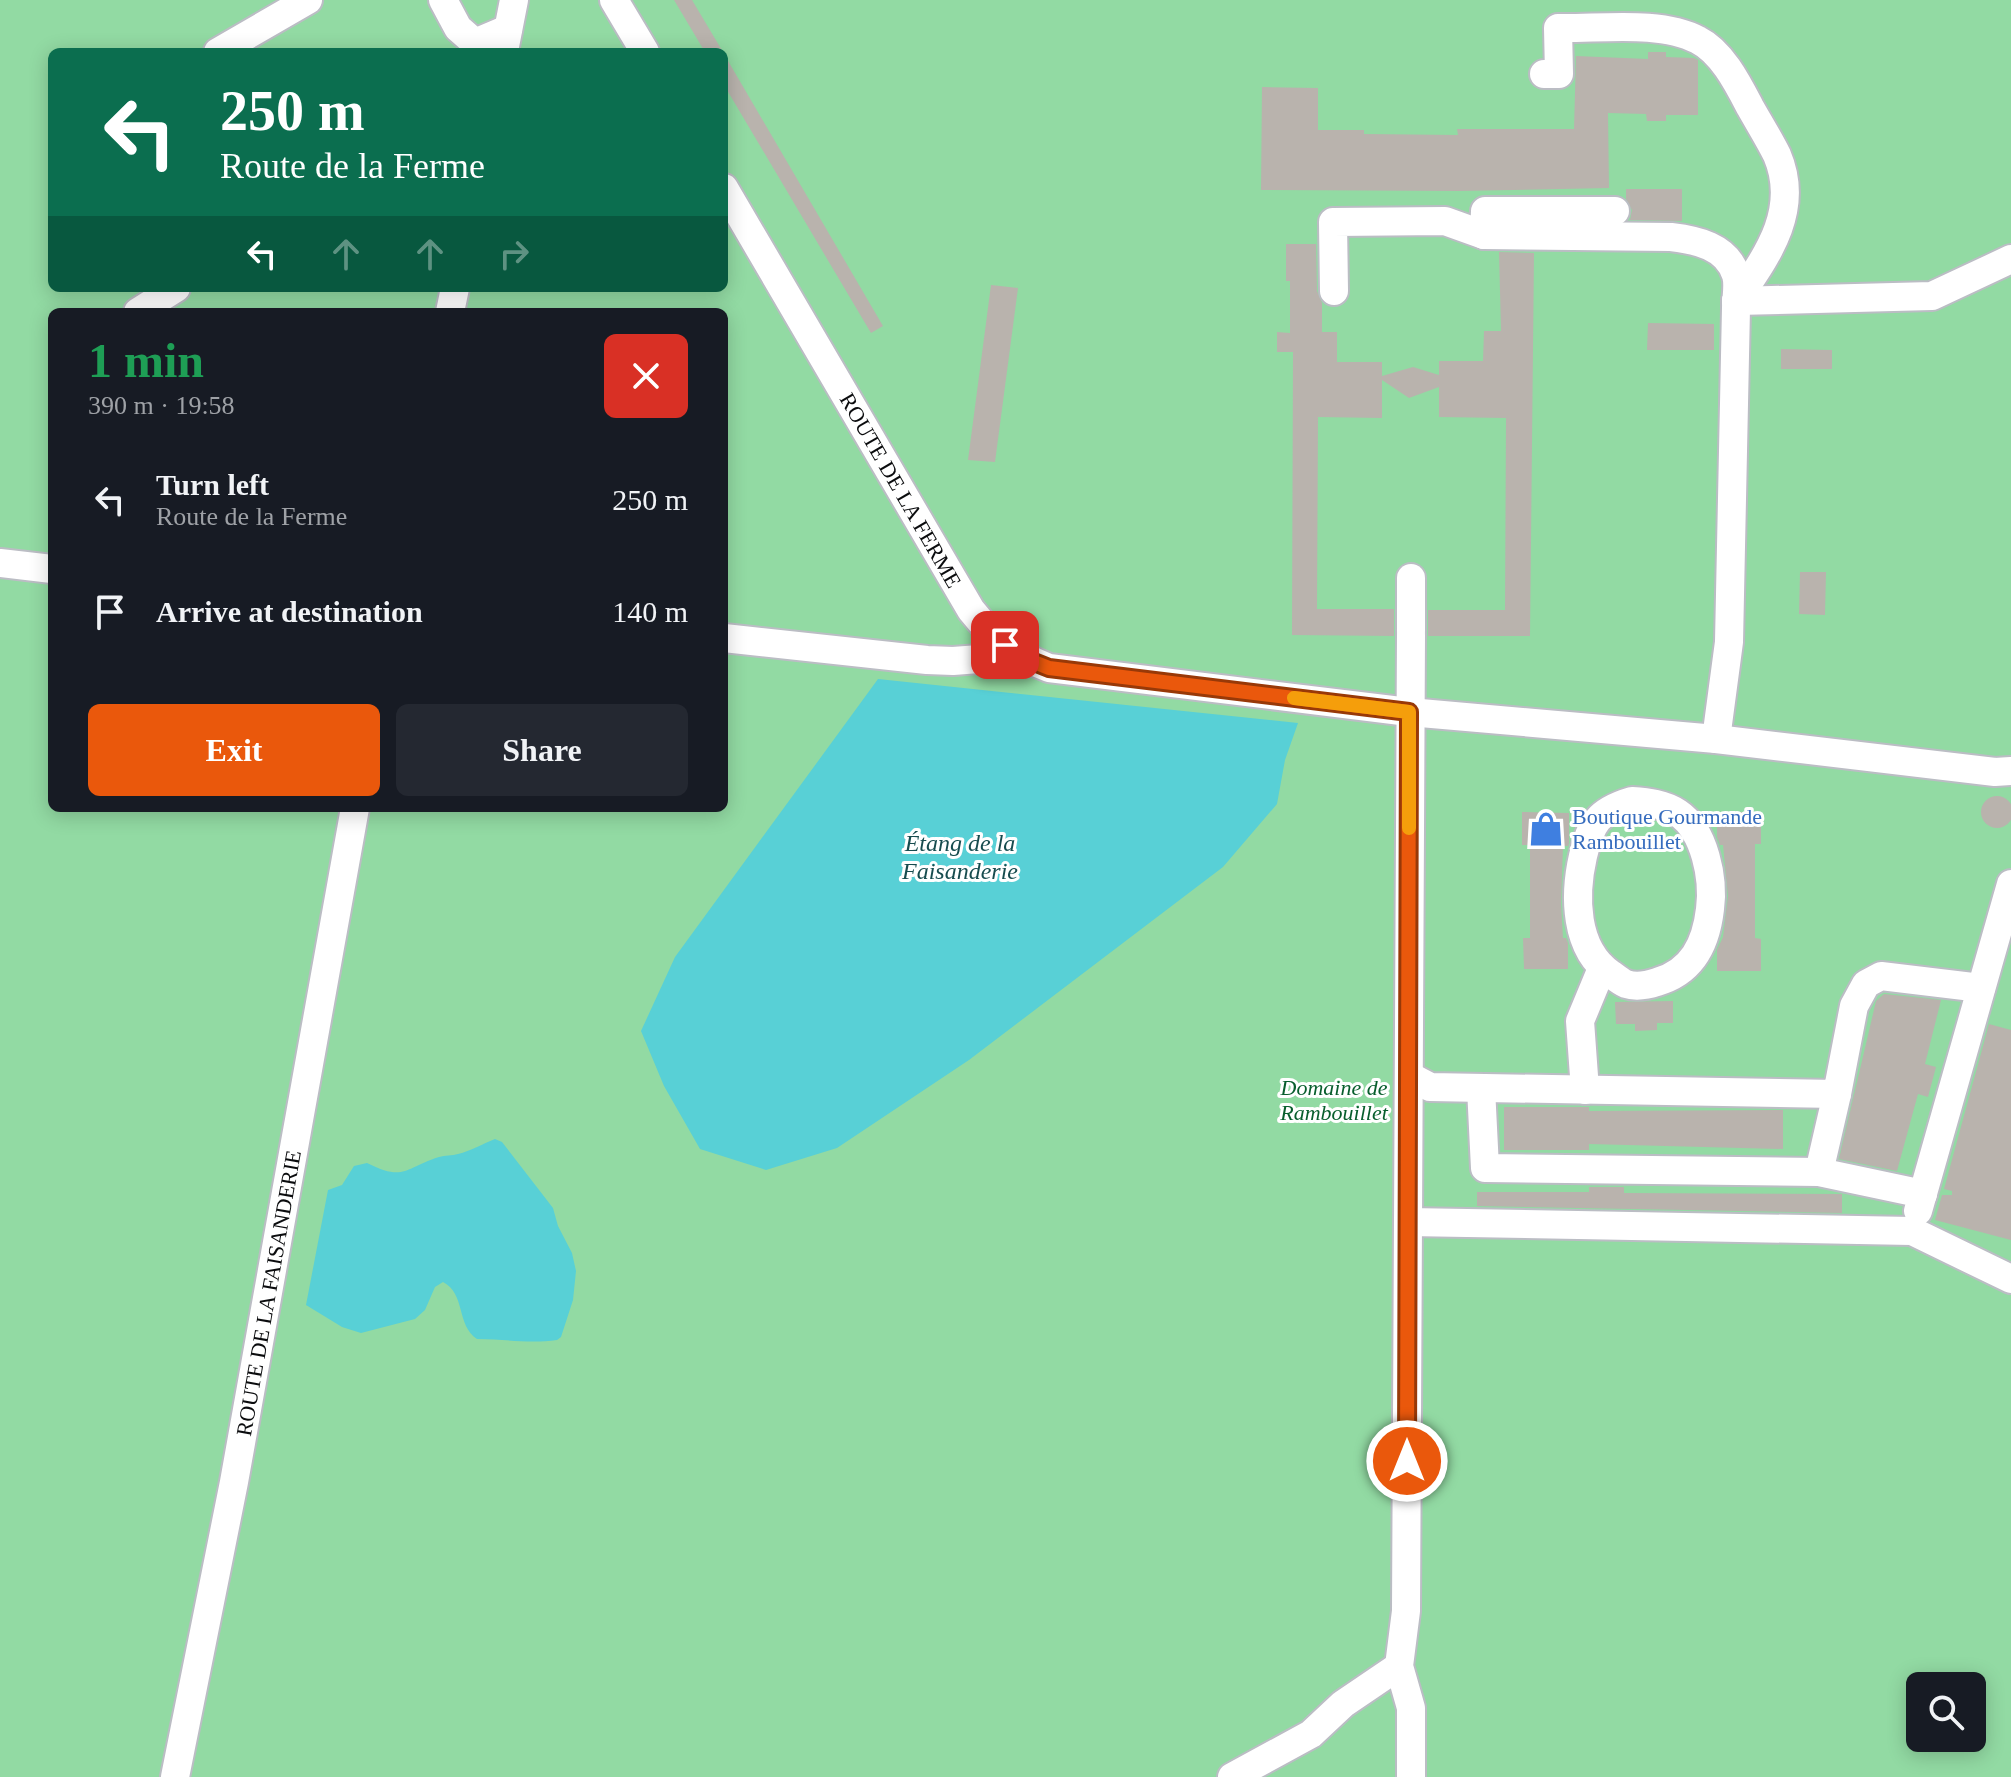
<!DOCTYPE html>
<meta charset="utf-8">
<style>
:root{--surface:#171b24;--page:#242831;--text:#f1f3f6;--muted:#9ea1a6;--accent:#ea580c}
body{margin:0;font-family:"Times New Roman",serif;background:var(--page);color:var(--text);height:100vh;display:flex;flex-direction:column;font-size:30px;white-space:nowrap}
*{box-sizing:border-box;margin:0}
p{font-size:26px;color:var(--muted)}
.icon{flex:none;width:44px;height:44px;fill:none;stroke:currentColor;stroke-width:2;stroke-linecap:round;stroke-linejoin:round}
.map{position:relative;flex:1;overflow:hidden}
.details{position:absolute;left:48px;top:308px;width:680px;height:504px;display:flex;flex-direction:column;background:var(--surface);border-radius:12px;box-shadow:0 4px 20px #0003}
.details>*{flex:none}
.hud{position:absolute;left:48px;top:48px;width:680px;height:244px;border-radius:12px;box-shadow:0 4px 20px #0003;background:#0b6e4f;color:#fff;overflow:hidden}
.buttons{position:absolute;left:1906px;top:1672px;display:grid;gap:16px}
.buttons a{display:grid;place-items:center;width:80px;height:80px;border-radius:12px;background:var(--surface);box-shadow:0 4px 20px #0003;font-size:40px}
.pin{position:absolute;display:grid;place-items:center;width:68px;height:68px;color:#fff;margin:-34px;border-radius:16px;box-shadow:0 4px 12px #0006}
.me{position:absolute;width:88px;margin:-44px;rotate:0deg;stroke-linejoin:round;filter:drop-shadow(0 0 6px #0008)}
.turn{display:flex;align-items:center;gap:28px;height:168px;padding:0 40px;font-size:36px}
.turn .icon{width:104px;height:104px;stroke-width:2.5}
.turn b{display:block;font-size:56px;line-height:68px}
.lanes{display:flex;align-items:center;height:76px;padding:0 40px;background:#0003;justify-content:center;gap:40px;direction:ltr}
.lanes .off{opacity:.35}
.round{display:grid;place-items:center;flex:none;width:84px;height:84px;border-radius:12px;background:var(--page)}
.summary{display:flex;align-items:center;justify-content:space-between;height:136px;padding:0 40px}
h1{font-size:48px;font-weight:700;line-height:60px;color:#1e9e55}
.action{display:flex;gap:16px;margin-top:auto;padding:16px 40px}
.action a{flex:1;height:92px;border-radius:12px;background:var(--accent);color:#fff;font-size:32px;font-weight:700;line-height:92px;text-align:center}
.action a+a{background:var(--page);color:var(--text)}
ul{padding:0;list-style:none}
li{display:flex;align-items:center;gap:24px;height:112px;padding:0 40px}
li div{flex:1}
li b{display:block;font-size:30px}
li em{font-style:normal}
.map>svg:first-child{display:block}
.green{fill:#92daa3;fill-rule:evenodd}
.water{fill:#58d0d6}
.building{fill:#b9b3ad}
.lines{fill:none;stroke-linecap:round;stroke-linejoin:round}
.minor-casing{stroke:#bbbdc4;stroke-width:32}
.minor{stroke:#fff;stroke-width:28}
.route-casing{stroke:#983908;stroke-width:20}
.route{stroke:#ea580c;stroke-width:14}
.slow{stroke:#f59e0b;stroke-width:14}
.labels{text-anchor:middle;stroke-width:6;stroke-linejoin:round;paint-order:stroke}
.street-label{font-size:22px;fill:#0b0c0e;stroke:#fff}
.shop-label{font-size:22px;fill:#366cbe;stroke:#fff;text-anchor:start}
.park-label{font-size:22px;font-style:italic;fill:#085e2d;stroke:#fff}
.water-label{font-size:24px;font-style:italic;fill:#174c4f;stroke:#fff}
</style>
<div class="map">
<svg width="2011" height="1777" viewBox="0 0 2011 1777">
<rect width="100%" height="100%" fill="#f0f1f9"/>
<!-- green -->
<path class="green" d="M0,0H2011V1777H0ZM52,52H724V288H52ZM52,312H724V808H52ZM1920,1686H1972V1738H1920Z"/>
<!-- water -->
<g class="water">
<polygon points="878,679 1298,723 1285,760 1277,804 1223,867 969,1060 837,1148 766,1170 700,1149 664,1086 641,1031 675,957"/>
<path d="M495,1139L502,1142L553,1208L558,1226L572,1253L576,1271L573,1300L561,1337L557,1340C529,1344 506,1339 477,1339C456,1325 466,1294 443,1282L435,1287L425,1310L415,1319L361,1333L342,1327L306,1305L328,1190L342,1185L354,1166L367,1163C405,1182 404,1168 439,1157C445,1155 452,1156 458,1154C471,1151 482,1144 495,1139Z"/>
</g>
<!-- building -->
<g class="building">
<polygon points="674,0 692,0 723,52 705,52"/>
<polygon points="1648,52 1666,52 1666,57 1694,58 1698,60 1698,115 1666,115 1666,121 1647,121 1646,114 1608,113 1609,188 1458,191 1261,190 1262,87 1318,88 1318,130 1364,130 1364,134 1458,135 1457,129 1574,129 1576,56 1648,59"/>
<polygon points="724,54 883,326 871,333 724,85"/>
<polygon points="1626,189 1682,189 1682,221 1630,220 1632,210 1626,199"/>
<polygon points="1286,244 1316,244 1317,291 1322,303 1322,332 1337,332 1337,362 1382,362 1382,376 1413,367 1439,375 1439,361 1483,361 1484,331 1501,331 1499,252 1534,253 1530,636 1428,636 1428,610 1505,610 1506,418 1439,417 1439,387 1409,398 1382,380 1382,418 1318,417 1317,609 1394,609 1394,636 1292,635 1293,352 1277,352 1277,332 1290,333 1290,281 1286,281"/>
<polygon points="991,285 1018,288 995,462 968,460"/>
<polygon points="1648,323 1714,324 1714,350 1647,350"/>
<polygon points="1781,349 1832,350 1832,369 1781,369"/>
<polygon points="1800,572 1826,572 1825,615 1799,614"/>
<circle cx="1997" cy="812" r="16"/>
<polygon points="1522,812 1569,813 1569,843 1568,846 1563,846 1561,904 1563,938 1566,938 1568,943 1568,969 1524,969 1523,938 1530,938 1530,845 1522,845"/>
<polygon points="1717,812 1761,812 1761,844 1755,844 1755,938 1761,939 1761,971 1717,971 1717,950 1723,937 1728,896 1723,845 1720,845 1717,837"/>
<polygon points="1884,994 1941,1000 1925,1064 1936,1067 1928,1097 1918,1094 1897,1171 1839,1159 1876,1001"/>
<polygon points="1673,1001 1673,1023 1657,1023 1657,1030 1635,1031 1635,1024 1616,1024 1615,1002"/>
<polygon points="1989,1024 2011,1030 2011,1240 1935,1220 1942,1195 1952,1195 1952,1191 1944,1189"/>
<polygon points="1504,1107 1589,1107 1589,1111 1783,1110 1783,1149 1589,1144 1589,1150 1504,1150"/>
<polygon points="1589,1187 1624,1187 1624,1193 1842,1194 1842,1213 1477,1206 1477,1192 1589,1192"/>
</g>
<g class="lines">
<!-- minor casing -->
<g class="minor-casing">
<g id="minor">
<polyline points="443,0 458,28 475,43 508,29"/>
<polyline points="614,0 645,52"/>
<polyline points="505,46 514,0"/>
<polyline points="218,52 308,0"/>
<path d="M1544,74H1559L1558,28C1599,29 1661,20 1698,40C1722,52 1738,84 1750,107C1759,123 1769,139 1777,155C1801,211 1766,257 1736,301"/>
<path d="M724,188L971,610C995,640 1013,654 1049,668L1409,712L1716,739L1995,772L2011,771"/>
<polyline points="1484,235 1485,211 1615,211"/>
<path d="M1334,291L1333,222L1445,221L1484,235L1671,237C1696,240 1727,246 1736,275C1739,284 1736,298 1736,308L1729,642L1716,739"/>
<polyline points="1736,301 1932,296 2011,259"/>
<polyline points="138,312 176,288"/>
<polyline points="450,312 455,288"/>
<polyline points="0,563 52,569"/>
<polyline points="1411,578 1411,631"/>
<polyline points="724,638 927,660 953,661 1019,656"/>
<path d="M1632,801C1648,802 1664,804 1678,813C1705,831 1714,879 1710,909C1706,944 1692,972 1657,982C1648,985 1635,987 1626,984C1621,982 1615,977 1611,974C1574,949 1574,895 1583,856C1591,823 1598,811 1632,801Z"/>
<polyline points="1409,1076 1430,1087 1837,1094 1854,1006 1866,984 1881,976 1981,988"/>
<polyline points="1481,1088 1485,1168 1819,1172 1923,1194"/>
<polyline points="1585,1090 1580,1021 1602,968"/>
<polyline points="1819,1172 1837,1094"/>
<polyline points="1918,1211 2011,884"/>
<polyline points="1408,1222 1912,1231 2011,1279"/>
<polyline points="175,1777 234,1482 355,808"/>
<polyline points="1232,1777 1311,1734 1343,1704 1399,1666"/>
<polyline points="1411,1777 1411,1708 1399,1666 1406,1611 1411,635"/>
</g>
</g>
<!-- minor -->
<use href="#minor" class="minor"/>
</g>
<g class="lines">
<!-- route casing -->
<g class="route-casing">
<polyline id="route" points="1005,645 1019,656 1049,668 1409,712 1407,1461"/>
</g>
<!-- route -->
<use href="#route" class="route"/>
<!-- slow -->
<polyline class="slow" points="1294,698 1409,712 1409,828"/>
</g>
<!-- icons -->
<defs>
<g id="shop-bare" transform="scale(2.76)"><path d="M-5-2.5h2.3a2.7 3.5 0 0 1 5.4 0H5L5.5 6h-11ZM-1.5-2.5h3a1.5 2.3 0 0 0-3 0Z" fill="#3f7fe0" stroke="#fff" stroke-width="2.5" paint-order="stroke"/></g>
</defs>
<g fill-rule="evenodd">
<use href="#shop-bare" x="1546" y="829"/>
</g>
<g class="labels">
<!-- street labels -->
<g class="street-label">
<text transform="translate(901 490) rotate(60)" y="8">ROUTE DE LA FERME</text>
<text transform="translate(268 1293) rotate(-80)" y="8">ROUTE DE LA FAISANDERIE</text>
</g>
<!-- shop labels -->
<g class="shop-label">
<text x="1572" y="824">Boutique Gourmande<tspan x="1572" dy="25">Rambouillet</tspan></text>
</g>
<!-- park labels -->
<g class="park-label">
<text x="1334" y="1095">Domaine de<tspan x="1334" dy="25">Rambouillet</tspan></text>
</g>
<!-- water labels -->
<g class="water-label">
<text x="960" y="851">Étang de la<tspan x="960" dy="28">Faisanderie</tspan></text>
</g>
</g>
</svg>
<div class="buttons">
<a><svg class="icon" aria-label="search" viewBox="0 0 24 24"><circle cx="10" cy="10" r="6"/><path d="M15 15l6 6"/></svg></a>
</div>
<div class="pin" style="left:1005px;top:645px;background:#d93025"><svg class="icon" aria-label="arrive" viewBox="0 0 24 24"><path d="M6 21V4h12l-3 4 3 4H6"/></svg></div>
<svg class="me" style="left:1407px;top:1461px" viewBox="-20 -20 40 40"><circle r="17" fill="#ea580c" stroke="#fff" stroke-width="3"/><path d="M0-11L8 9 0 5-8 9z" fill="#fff"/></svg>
<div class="hud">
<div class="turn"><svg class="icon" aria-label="left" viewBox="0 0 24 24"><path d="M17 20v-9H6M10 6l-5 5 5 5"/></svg><div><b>250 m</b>Route de la Ferme</div></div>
<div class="lanes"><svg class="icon" aria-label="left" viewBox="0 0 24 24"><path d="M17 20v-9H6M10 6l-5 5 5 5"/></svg><svg class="icon off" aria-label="ahead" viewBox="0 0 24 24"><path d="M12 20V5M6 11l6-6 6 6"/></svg><svg class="icon off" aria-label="ahead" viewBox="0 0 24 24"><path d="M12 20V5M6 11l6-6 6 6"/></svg><svg class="icon off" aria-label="right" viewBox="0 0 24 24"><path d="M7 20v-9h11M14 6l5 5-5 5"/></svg></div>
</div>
<section class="details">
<div class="summary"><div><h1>1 min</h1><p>390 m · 19:58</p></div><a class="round" style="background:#d93025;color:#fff"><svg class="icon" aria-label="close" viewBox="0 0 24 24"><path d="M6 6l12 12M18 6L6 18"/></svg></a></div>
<ul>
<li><svg class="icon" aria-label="left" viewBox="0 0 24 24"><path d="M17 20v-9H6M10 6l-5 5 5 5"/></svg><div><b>Turn left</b><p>Route de la Ferme</p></div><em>250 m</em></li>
<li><svg class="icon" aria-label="arrive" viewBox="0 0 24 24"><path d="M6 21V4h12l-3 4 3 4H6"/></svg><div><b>Arrive at destination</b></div><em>140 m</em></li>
</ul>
<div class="action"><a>Exit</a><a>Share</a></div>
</section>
</div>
